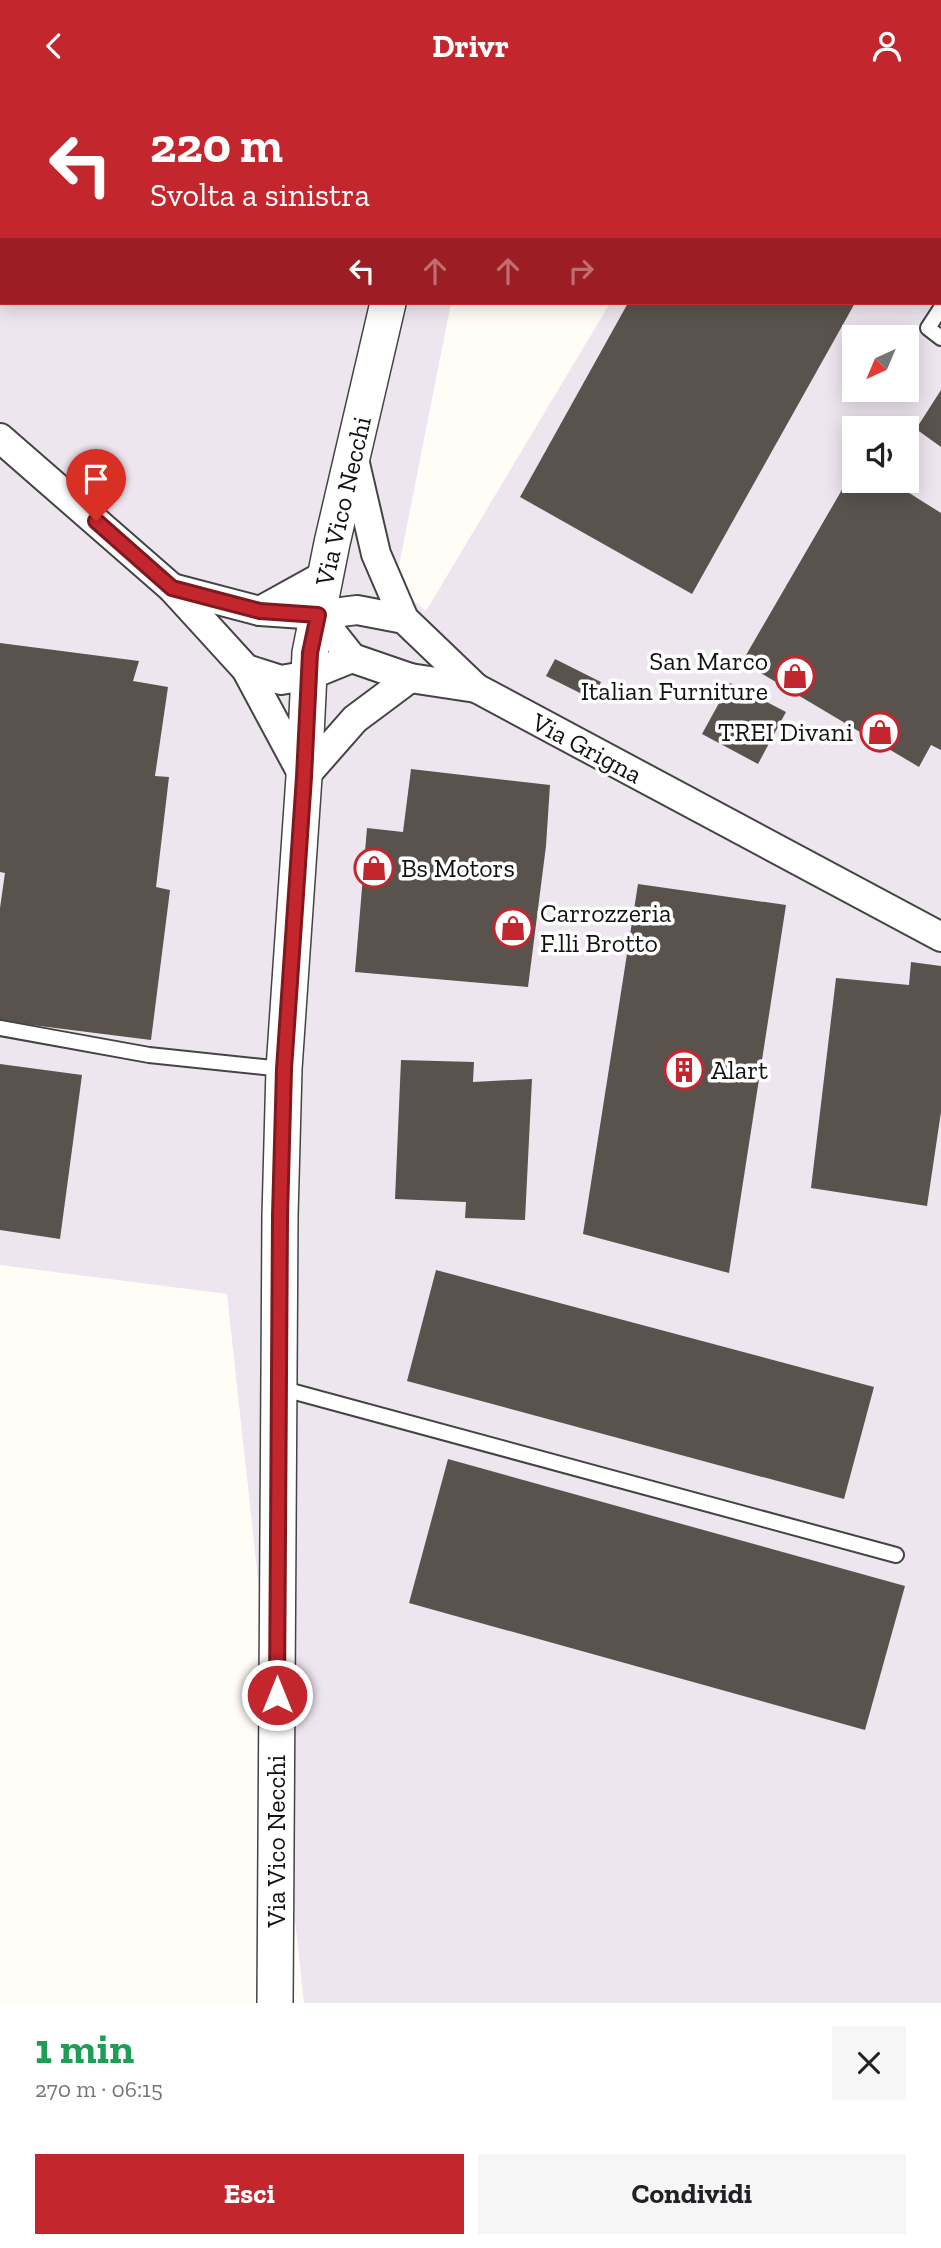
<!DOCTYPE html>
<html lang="it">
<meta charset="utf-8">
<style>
:root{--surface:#fff;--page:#f6f6f6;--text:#202124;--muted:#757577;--accent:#c4262e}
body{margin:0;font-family:"Zilla Slab",serif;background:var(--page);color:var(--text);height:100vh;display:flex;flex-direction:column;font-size:26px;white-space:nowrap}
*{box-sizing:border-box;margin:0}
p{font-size:23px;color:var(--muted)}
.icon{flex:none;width:38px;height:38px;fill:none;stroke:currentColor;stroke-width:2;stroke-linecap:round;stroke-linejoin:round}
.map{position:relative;height:1912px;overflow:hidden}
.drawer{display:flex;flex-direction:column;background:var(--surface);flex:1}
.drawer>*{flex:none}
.guide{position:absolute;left:0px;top:0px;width:942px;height:214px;box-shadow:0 4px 18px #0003;background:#c4262e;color:#fff;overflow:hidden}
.needle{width:46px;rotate:224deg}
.controls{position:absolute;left:842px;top:234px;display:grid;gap:14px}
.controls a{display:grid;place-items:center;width:77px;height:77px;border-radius:0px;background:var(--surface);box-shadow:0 4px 18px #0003;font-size:35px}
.pin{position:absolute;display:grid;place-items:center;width:60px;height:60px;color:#fff;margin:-72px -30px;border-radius:50% 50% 50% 0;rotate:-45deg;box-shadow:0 0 7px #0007}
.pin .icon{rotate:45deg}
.me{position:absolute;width:77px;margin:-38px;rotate:0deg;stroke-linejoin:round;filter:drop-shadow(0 0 5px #0008)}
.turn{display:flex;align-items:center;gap:24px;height:147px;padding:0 35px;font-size:32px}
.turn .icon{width:91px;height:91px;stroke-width:2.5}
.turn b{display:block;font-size:49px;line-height:60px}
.lanes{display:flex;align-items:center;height:66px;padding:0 35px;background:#0003;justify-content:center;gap:35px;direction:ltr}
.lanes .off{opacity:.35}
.round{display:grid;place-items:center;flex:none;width:74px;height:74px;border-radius:0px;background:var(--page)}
.head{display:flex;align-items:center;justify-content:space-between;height:119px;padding:0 35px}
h1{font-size:42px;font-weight:700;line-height:52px;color:#1e9e55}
.action{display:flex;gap:14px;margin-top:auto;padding:14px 35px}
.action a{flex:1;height:80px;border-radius:0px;background:var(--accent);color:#fff;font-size:28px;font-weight:700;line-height:80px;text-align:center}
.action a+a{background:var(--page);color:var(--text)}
header{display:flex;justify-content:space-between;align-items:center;height:91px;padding:0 35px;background:var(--accent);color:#fff;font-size:32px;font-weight:700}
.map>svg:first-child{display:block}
.industrial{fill:#eee6ef;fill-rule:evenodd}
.building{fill:#5a524d}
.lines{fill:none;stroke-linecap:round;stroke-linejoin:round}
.service-casing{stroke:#444;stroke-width:18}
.minor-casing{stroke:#444;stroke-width:32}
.tertiary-casing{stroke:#444;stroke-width:38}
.service{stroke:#fff;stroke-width:14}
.minor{stroke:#fff;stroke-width:28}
.tertiary{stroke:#fff;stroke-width:35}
.route-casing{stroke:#7f191e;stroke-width:18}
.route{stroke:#c4262e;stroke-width:12}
.labels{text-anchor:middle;stroke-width:7;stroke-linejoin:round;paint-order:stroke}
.street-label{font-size:26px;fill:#111;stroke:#fff}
.poi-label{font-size:26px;fill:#111;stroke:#fff;text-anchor:start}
</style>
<header><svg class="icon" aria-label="back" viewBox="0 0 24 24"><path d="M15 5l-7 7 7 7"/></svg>Drivr<svg class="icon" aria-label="person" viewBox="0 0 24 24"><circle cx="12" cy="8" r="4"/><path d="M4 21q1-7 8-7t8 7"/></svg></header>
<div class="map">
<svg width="941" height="1912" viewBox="0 0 941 1912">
<rect width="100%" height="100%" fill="#fffdf5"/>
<!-- industrial -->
<path class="industrial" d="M0,0H493L2,2V212H451L395,495L426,520L610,212H940V2H735L941,0V1912H304L227,1203L0,1174ZM854,247H906V299H854ZM854,338H906V390H854Z"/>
<!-- building -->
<g class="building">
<polygon points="628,212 855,212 692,503 520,406"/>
<polygon points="941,299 941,356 916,338"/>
<polygon points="854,378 854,390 890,390 941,422 941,659 931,654 919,676 742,571"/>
<polygon points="0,552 139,570 133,590 168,596 155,685 169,686 156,796 170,799 151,949 0,930 0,817 5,782 0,781"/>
<polygon points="555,568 601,591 592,608 546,585"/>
<polygon points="730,592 786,621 758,673 702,643"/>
<polygon points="411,678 550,694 546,755 528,896 355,881 367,737 403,741"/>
<polygon points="638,793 786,814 729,1182 583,1143"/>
<polygon points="911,871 941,875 941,1021 927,1115 811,1097 836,887 909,894"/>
<polygon points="401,969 474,971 473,991 532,988 525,1129 465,1127 466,1111 395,1108"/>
<polygon points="0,973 82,984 60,1148 0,1139"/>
<polygon points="436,1179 874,1296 844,1408 407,1290"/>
<polygon points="448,1368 905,1495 865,1639 409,1512"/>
</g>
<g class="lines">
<!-- service casing -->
<g class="service-casing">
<g id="service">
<polyline points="941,217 928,237 941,247"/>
<polyline points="0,937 149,964 283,978"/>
<polyline points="280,1297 896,1464"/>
</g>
</g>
<!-- minor casing -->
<g class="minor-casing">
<g id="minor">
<polyline points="0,347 172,497 246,578 304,686 355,628 410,587 476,597"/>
<polyline points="353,364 376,463 404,528 476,597 941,846"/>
<polyline points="172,497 260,520 325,484"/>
<polyline points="260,520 318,524 357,519 404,528"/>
<polyline points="318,524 352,567"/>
<polyline points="246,578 281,589 310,584 352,567 410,587"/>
</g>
</g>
<!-- tertiary casing -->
<g class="tertiary-casing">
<g id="tertiary">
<polyline points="438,2 439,0"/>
<polyline points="275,1912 280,1125 284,978 304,686 310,562 332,452 388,212"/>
</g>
</g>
<!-- service -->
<use href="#service" class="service"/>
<!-- minor -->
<use href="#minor" class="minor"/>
<!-- tertiary -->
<use href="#tertiary" class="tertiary"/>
</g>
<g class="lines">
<!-- route casing -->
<g class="route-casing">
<polyline id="route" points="96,430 172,497 260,520 318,524 310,562 304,686 284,978 280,1125 277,1604"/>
</g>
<!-- route -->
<use href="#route" class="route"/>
</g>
<!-- icons -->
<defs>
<g id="shop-ring" transform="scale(2.0125)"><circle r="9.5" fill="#fff" stroke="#c4262e" stroke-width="1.5"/><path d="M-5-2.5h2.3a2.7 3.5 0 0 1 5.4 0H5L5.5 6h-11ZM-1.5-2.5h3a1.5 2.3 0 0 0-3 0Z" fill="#c4262e"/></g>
<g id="building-ring" transform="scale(2.0125)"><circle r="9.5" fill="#fff" stroke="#c4262e" stroke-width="1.5"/><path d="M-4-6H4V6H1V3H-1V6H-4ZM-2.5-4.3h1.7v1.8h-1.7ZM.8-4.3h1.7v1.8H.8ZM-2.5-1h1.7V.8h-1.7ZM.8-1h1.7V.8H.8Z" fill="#c4262e"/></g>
</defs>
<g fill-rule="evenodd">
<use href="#shop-ring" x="795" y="585"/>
<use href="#shop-ring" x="880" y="641"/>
<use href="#shop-ring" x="374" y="777"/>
<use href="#shop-ring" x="513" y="837"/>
<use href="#building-ring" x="684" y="979"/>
</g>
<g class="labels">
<!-- street labels -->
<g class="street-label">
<text transform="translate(343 410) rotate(-77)" y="9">Via Vico Necchi</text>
<text transform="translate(587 657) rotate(28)" y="9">Via Grigna</text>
<text transform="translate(276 1750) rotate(-90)" y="9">Via Vico Necchi</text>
</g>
<!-- poi labels -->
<g class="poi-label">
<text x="768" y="579" text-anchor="end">San Marco<tspan x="768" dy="30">Italian Furniture</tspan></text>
<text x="853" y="650" text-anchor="end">TREI Divani</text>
<text x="401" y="786">Bs Motors</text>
<text x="540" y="831">Carrozzeria<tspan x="540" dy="30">F.lli Brotto</tspan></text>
<text x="711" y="988">Alart</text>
</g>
</g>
</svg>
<div class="controls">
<a><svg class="needle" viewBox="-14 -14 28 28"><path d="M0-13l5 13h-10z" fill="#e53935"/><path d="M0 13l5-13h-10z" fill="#757577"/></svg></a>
<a><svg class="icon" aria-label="sound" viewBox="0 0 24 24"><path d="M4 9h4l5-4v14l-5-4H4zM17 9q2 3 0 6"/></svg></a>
</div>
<div class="pin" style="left:96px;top:430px;background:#d93025"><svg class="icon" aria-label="arrive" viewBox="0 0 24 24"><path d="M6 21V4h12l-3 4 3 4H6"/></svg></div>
<svg class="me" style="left:277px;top:1604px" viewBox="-20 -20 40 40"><circle r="17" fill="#c4262e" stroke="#fff" stroke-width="3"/><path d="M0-11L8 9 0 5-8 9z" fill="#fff"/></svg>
<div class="guide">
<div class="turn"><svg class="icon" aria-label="left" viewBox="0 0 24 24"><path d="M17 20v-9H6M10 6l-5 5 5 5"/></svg><div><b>220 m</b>Svolta a sinistra</div></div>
<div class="lanes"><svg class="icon" aria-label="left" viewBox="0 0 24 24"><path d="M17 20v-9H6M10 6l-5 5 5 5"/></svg><svg class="icon off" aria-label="ahead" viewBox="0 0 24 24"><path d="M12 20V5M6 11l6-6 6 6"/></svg><svg class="icon off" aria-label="ahead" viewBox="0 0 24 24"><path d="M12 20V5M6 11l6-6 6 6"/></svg><svg class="icon off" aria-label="right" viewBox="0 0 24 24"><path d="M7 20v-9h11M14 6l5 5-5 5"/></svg></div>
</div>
</div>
<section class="drawer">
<div class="head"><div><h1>1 min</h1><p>270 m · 06:15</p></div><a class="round"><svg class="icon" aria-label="close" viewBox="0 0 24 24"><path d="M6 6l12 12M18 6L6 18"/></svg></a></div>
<div class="action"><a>Esci</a><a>Condividi</a></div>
</section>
